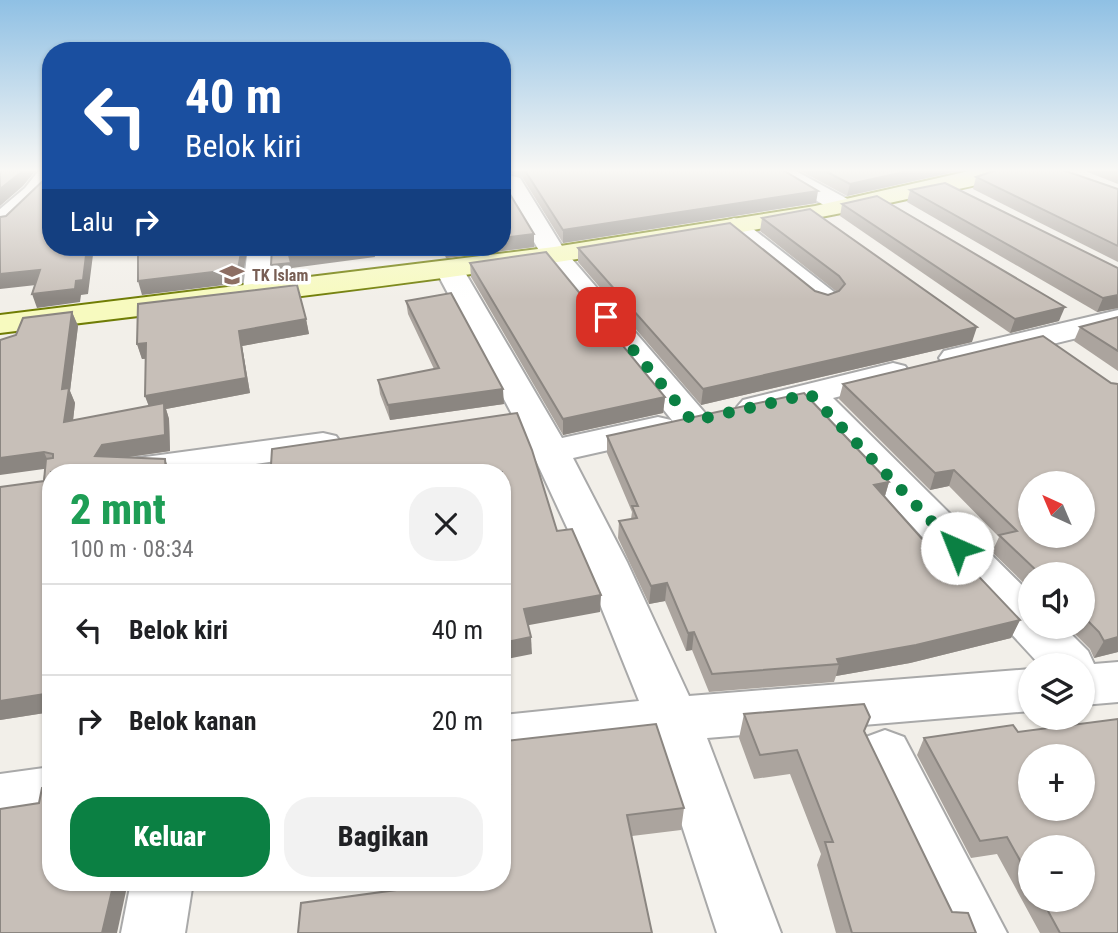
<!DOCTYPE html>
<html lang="id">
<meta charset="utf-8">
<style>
:root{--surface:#fff;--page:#f2f2f2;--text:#202124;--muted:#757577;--line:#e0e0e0;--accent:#0b8043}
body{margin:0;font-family:"Roboto Condensed",sans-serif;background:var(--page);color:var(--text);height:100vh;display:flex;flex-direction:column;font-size:26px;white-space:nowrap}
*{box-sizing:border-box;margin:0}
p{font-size:23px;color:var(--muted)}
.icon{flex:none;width:38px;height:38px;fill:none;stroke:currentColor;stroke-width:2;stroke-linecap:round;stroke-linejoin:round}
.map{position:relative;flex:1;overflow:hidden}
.drawer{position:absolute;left:42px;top:464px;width:469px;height:427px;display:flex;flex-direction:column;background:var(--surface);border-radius:28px;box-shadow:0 2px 5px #0004}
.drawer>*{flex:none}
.banner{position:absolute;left:42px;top:42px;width:469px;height:214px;border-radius:28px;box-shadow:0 2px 5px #0004;background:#1a4fa0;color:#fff;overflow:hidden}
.needle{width:46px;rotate:316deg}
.fabs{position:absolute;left:1018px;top:471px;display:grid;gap:14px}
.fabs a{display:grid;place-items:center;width:77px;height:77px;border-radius:50%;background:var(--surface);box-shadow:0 2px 5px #0004;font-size:35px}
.pin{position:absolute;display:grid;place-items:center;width:60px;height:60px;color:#fff;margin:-30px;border-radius:14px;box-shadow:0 4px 10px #0006}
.me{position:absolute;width:77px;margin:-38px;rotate:316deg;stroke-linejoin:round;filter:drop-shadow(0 0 5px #0008)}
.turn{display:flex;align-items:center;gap:24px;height:147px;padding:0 28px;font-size:32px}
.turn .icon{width:91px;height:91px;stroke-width:2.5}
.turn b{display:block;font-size:49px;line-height:60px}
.then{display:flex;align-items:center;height:66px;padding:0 28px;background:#0003;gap:14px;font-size:26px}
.round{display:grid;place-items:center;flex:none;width:74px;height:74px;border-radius:28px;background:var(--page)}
.headline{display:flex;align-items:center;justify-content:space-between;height:119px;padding:0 28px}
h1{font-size:42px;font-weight:800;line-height:52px;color:#1e9e55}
.action{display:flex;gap:14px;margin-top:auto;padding:14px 28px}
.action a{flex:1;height:80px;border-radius:28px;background:var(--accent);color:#fff;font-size:28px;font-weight:800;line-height:80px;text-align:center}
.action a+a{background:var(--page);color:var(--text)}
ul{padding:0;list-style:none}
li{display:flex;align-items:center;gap:21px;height:91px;padding:0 28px;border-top:2px solid var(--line)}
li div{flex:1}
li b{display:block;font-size:26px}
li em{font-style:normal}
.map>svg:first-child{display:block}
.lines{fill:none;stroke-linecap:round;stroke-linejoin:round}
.minor-casing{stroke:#a9a9a9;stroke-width:4}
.secondary-casing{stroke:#707d05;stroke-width:4}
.minor{fill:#fff;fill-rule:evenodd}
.secondary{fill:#f7fabf;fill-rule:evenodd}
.wall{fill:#aba49e;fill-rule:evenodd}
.shaded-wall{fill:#8b8681}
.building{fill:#c7bfb8;stroke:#8b8681;stroke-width:2;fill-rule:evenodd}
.route{stroke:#0b8043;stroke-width:12;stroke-dasharray:0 21.6}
.labels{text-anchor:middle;stroke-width:7;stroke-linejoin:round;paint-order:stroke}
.far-education-label{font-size:16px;font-weight:bold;fill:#785e54;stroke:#fff;text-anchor:start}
</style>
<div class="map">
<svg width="1118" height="933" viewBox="0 0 1118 933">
<rect width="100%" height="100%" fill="#f2efe9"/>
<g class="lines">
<!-- minor casing -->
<g class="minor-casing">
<g id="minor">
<polygon points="40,169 51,169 51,185 9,227 0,229 0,209 25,188"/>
<polygon points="765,169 792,169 853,202 856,207 853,212 835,212"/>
<polygon points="512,176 520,178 565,251 705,413 710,421 705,429 692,432 679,429 545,261 502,186 504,178"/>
<polygon points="734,218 743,221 834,292 839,298 834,304 824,307 814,304 725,231 721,226 725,221"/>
<polygon points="248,247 274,247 271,289 267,295 257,298 247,295 243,289"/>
<polygon points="449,261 459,263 463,269 562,438 658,417 671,420 676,428 671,436 573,458 627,562 689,696 1031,669 1031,711 707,738 781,933 717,933 655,743 502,761 502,715 639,701 583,562 532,452 435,269 439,263"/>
<polygon points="1118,310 1118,328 955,368 944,365 939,358 944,351"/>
<polygon points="893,363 905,366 910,373 905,380 833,398 1031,594 1031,626 1063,626 1088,651 1094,664 1118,662 1118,702 1083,705 1083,665 1040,665 802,406 755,418 743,414 737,407 743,400"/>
<polygon points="323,433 336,436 342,444 336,452 203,472 104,472 109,463 123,460"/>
<polygon points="885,730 904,737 1007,933 942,933 858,754 866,737"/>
<polygon points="51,767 51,819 0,826 0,774"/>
<polygon points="131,882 193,882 185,933 121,933"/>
</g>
</g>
<!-- secondary casing -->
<g class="secondary-casing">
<path id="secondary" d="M978,169H1011C1001,184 940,192 921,196C618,264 308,294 0,333V315L554,247L815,206Z"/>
</g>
<!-- minor -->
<use href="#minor" class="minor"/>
<!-- secondary -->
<use href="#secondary" class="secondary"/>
</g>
<!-- wall -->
<g class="wall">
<polygon points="502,169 781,169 816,203 563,243 522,177 511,173 502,177"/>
<polygon points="797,169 967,169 847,196"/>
<polygon points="1080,169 1118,169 1118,184"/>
<polygon points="976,177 1118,189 1118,262 973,189"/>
<polygon points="910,190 1118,268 1118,308 1097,312 907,202"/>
<polygon points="842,204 1059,321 1010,333 840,216"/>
<polygon points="762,218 972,342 701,405 578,262 578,248 828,295 837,292 760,231"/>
<polygon points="439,247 534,247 446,258"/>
<polygon points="470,263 665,397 663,413 563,435 471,277"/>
<polygon points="406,301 504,404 390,420 380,394 378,380 434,369 408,314"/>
<polygon points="72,312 78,326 70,391 75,403 73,420 149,406 145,396 146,359 142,359 137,344 306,319 309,334 242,346 250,393 166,409 169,419 170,451 128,457 51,472 51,712 0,720 45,469 16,335"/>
<polygon points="1118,317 1118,371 1074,341 1080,327"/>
<polygon points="1111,383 1118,652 1094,658 1090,649 1067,626 1083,626 1083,574 1031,574 1031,590 992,552 999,537 949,486 930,490 839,399 843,384"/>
<polygon points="607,436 889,482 885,496 931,549 1020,620 1011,638 910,663 836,676 834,682 709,692 692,650 686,651 665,601 649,604 618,538 619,521 631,519 632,512 607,453"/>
<polygon points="744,714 864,732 952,912 976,933 836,933 817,865 821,854 790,774 754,779 739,738"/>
<path d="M1018,732L1118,933H1040L997,854L971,858L917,755L924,738ZM1031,847L1083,900H1031Z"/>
<polygon points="505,741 684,808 681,830 632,836 396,890 509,784"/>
</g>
<!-- shaded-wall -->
<g class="shaded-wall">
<polygon points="23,169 37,169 23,186 0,206 0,189"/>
<polygon points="502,169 511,169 511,173 502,177"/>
<polygon points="918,169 967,169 847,196 850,184"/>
<polygon points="818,191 816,203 563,243 563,230"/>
<polygon points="534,234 534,247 446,258 445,247 502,247 502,238"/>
<polygon points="87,247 94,247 88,294 81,295 80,302 37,308 32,294 76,281"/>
<polygon points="242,247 248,247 241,283 142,295 138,281"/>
<polygon points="352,247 407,247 374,251 375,257 292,268 294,276 274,279 271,265 289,255"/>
<polygon points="40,270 45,284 0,289 0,274"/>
<polygon points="1118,295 1118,308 1097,312 1103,298"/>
<polygon points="1065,307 1059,321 1010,333 1015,319"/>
<polygon points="72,312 78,326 70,391 75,403 71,438 64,422 62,389"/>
<polygon points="306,319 309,334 242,346 250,393 166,409 169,419 170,451 108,460 95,456 102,445 151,412 145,396 239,331"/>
<polygon points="977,327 972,342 701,405 703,389"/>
<polygon points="146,343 151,358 142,359 137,344"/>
<polygon points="503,389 504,404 390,420 388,405"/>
<polygon points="665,397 663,413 563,435 563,419"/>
<polygon points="44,452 51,468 0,475 0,458"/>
<polygon points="165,459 170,472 166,472"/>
<polygon points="954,470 949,486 930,490 935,473"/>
<polygon points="889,482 884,499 874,485"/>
<polygon points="667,583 665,601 649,604 651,586"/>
<polygon points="601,595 600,612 524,626 524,609"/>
<polygon points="1020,620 1011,638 910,663 836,676 839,664 837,659"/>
<polygon points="694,632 692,650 686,651 688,633"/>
<polygon points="531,637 532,654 502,660 502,643"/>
<polygon points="1118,637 1118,652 1094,658 1104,641"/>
<polygon points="51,693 51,712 0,720 0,701"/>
<polygon points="114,882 128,882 117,933 102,933"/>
</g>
<!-- building -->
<g class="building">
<polygon points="0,169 23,169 19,174 0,189"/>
<polygon points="49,169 51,169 51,247 87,247 83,280 76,281 75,289 32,294 40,270 0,274 0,217 6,216 49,175"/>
<polygon points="524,169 781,169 818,191 563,230"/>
<polygon points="821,169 918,169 850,184"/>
<polygon points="999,169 1060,169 1118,189 1118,246 976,177"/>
<polygon points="502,181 534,234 502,238"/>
<polygon points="945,183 1118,268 1118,295 1103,298 910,190"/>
<polygon points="877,196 1065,307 1015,319 842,204"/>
<polygon points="810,209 977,327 703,389 578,248 730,223 815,291 828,295 839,291 845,284 839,276 762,218"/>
<polygon points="138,247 242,247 238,269 138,281"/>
<polygon points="272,247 352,247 289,255 291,263 271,265"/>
<polygon points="546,252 665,397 563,419 470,263"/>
<polygon points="297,285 306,319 239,331 246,378 145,396 146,343 137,344 138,304"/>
<polygon points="451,293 503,389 388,405 378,380 439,368 406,301"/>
<polygon points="72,312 62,389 69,388 64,422 164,403 165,435 102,445 95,456 165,459 166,472 51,472 51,693 0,701 0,487 44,481 46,459 53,458 53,454 44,452 0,458 0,340 16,335 23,318"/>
<polygon points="1118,317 1118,351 1080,327"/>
<path d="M1043,336L1111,383L1118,384V637L1104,641L1099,632L1083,616V574H1040L999,535L1017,531L954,470L935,473L843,384ZM1031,483H1083V536H1031Z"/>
<polygon points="804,393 889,482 874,485 931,549 949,545 1020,620 916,645 837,659 839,664 712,674 694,632 688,633 667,583 651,586 619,521 637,518 632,506 638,506 607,436"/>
<polygon points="517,413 532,450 557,531 572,529 601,595 524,609 531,637 502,643 502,472 217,472 271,465 272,449"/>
<polygon points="864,704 870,717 864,731 952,912 968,913 976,933 852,933 825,842 833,842 797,750 760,755 744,714"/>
<path d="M1118,719V933H1060L1042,900H1083V847H1031V880L1007,837L980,841L924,738L1013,725L1018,732ZM1031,756H1083V808H1031Z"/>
<polygon points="656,724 684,808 627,815 652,933 298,933 301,903 396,890 397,882 502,882 502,785 510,784 505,741"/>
<polygon points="51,787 51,882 114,882 102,933 0,933 0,809 39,803 42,788"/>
</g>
<!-- sky -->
<linearGradient id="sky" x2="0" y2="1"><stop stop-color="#8fc0e4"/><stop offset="0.57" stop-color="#f9f8f5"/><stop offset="1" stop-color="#f9f8f5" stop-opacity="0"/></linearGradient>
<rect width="1118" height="299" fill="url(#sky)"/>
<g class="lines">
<!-- route -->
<polyline class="route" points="606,317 692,421 810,394 957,548"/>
</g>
<!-- icons -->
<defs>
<g id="school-bare" transform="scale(1.89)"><path d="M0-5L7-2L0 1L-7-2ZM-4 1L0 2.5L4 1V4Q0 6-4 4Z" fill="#8d6e63" stroke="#fff" stroke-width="2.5" paint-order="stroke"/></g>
</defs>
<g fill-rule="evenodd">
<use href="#school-bare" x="232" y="275"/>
</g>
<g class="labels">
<!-- far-education labels -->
<g class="far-education-label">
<text x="252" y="281">TK Islam</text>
</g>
</g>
</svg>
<div class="fabs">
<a><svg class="needle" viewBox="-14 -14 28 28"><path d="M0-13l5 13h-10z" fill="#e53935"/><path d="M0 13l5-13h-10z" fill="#757577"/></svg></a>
<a><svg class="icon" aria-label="sound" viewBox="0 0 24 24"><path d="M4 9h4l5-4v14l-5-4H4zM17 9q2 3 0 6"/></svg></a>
<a><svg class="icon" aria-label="layers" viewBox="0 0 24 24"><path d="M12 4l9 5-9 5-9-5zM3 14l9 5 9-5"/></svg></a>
<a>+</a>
<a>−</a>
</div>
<div class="pin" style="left:606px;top:317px;background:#d93025"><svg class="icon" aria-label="arrive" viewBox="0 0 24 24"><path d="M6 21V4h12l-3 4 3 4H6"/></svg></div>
<svg class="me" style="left:957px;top:548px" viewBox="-20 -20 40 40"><circle r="19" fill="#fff"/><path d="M0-13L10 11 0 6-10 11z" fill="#0b8043"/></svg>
<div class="banner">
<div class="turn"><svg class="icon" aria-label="left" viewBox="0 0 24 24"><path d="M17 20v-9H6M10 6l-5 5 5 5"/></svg><div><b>40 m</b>Belok kiri</div></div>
<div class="then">Lalu<svg class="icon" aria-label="right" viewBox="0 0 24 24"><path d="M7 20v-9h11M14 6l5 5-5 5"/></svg></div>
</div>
<section class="drawer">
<div class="headline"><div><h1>2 mnt</h1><p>100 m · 08:34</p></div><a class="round"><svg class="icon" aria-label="close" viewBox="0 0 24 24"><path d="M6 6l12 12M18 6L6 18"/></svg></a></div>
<ul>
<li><svg class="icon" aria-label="left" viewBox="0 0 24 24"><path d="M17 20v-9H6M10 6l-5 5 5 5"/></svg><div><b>Belok kiri</b></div><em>40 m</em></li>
<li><svg class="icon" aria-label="right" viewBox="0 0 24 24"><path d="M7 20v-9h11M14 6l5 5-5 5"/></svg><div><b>Belok kanan</b></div><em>20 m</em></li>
</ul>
<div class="action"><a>Keluar</a><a>Bagikan</a></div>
</section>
</div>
